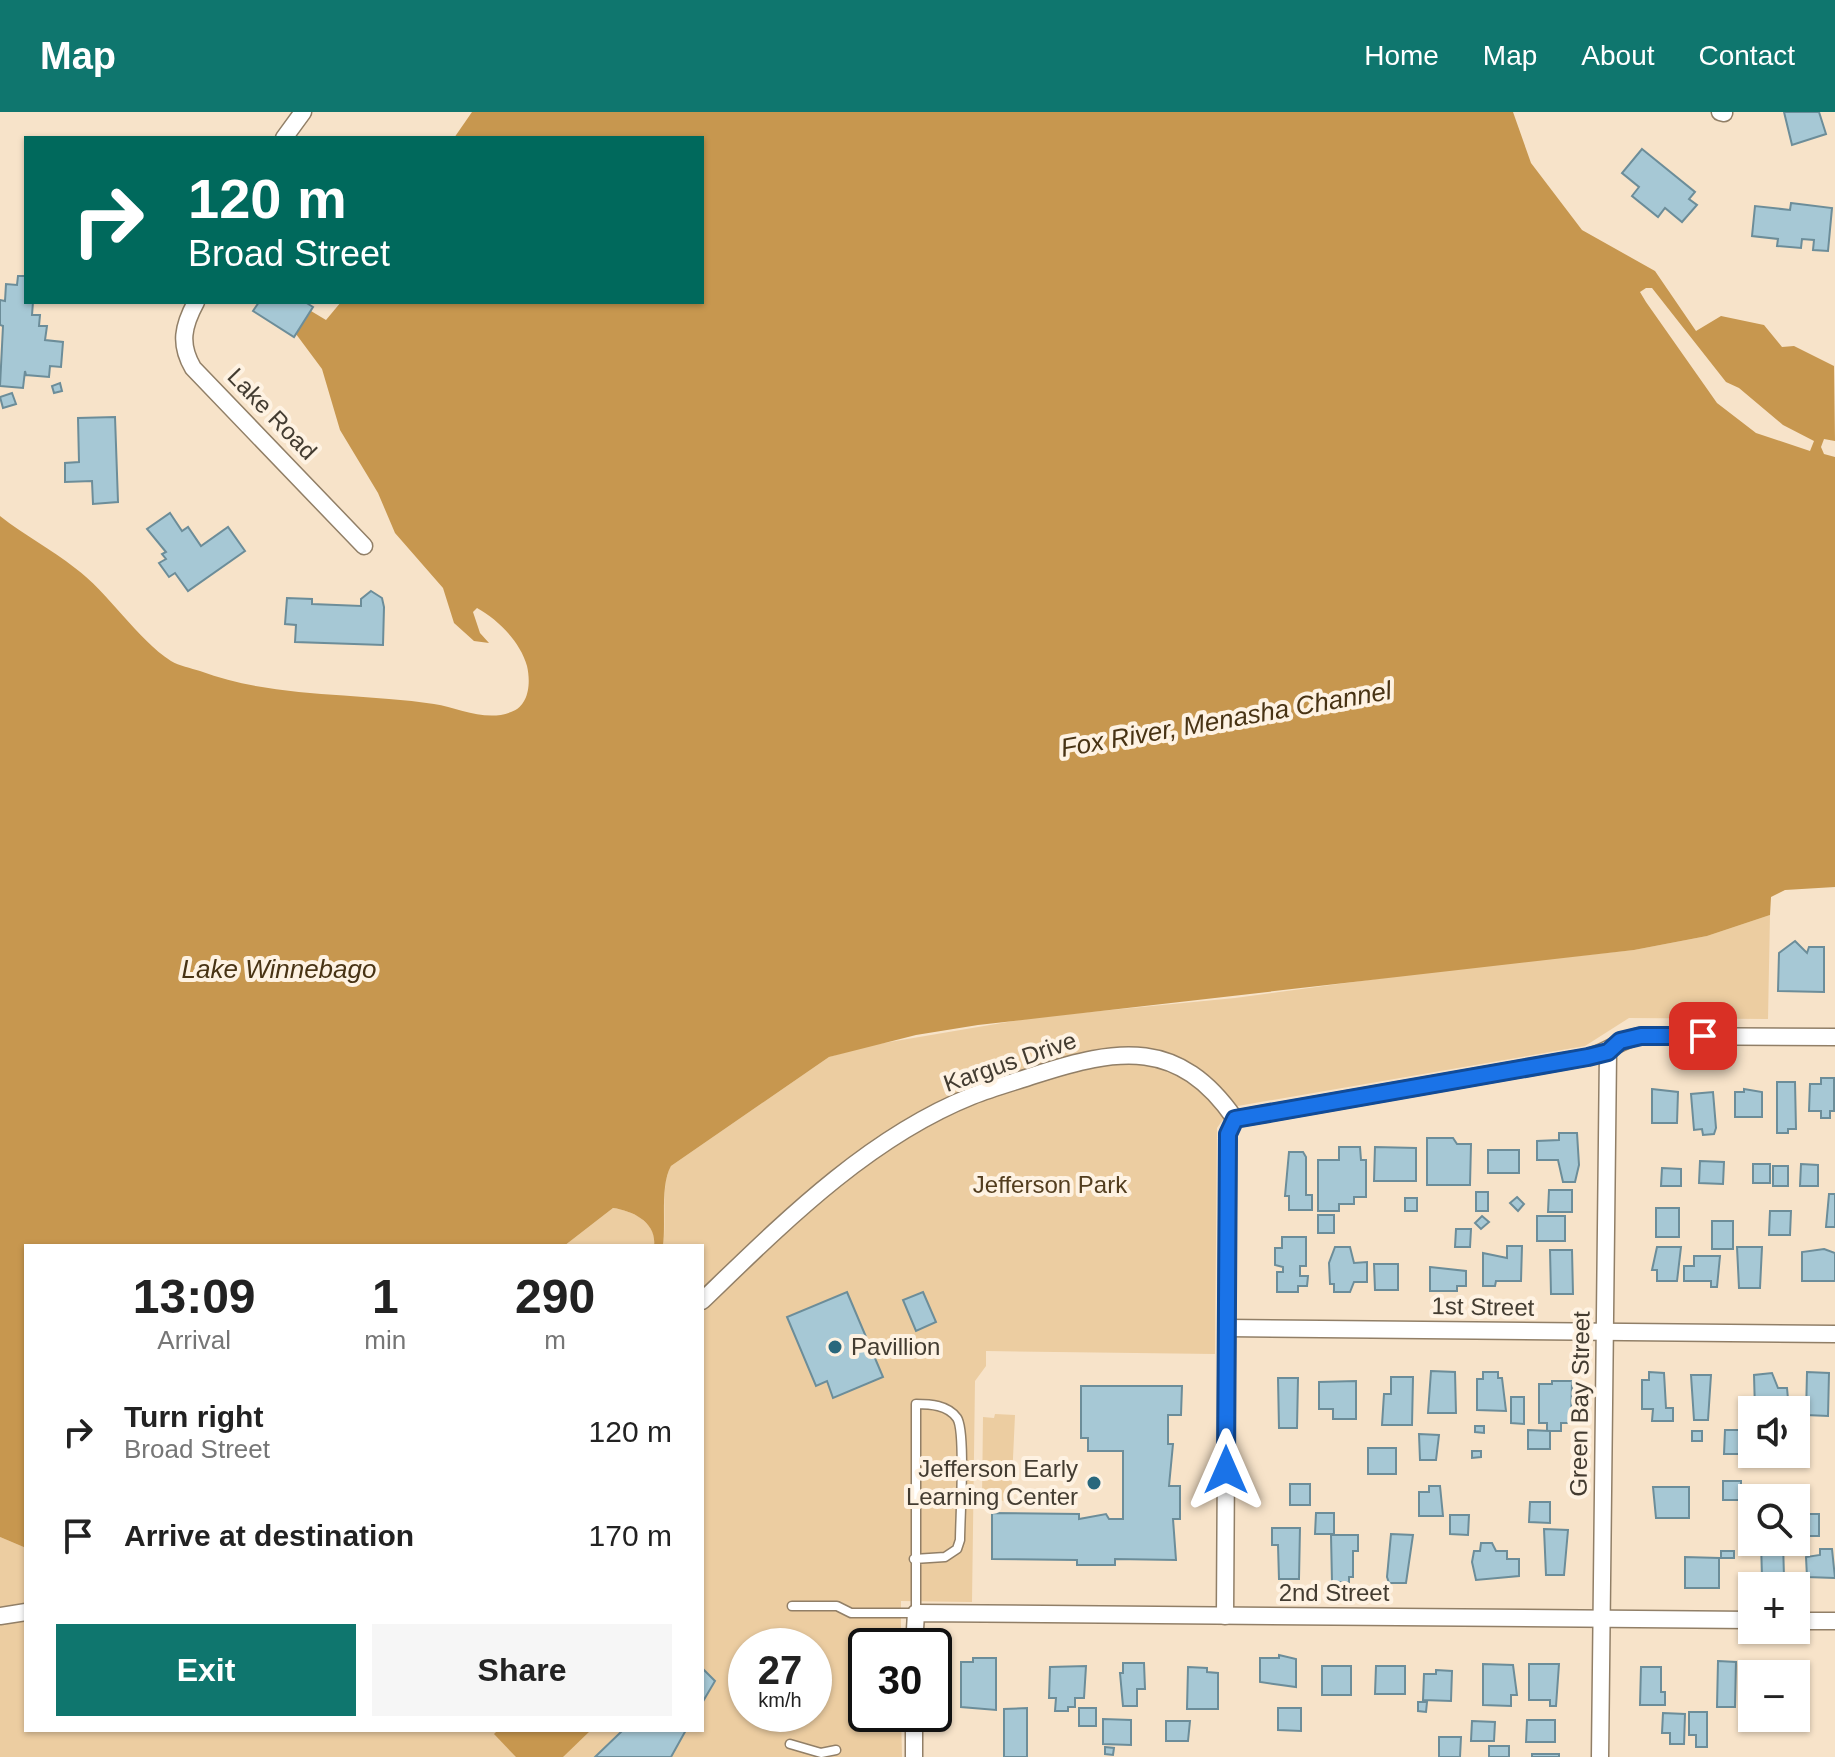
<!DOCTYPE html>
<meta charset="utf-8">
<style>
:root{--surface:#fff;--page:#f6f6f6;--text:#222;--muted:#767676;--accent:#0f766e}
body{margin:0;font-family:Arial,sans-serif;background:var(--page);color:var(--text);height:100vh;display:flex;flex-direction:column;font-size:30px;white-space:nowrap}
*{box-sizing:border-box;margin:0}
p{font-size:26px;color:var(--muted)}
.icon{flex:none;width:44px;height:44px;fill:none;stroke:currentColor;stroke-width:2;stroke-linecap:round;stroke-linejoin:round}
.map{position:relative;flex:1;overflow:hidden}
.panel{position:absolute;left:24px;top:1132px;width:680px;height:488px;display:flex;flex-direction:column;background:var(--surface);border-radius:0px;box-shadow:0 2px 6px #0004}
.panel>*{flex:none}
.top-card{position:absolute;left:24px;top:24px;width:680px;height:168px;border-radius:0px;box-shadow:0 2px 6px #0004;background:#00695c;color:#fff;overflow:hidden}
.fabs{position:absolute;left:1738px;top:1284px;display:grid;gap:16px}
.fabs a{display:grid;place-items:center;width:72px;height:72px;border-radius:0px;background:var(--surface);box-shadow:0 2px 6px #0004;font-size:40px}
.speed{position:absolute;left:728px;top:1516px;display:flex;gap:16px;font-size:40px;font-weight:700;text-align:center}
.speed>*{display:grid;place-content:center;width:104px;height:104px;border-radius:50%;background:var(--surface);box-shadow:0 2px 6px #0004;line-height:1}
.speed small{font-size:20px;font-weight:400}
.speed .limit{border:4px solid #111;border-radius:12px;background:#fff;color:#111}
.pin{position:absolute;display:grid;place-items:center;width:68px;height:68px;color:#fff;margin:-34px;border-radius:16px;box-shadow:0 4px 12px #0006}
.me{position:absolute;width:88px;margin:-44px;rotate:0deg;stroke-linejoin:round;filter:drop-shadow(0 0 6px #0008)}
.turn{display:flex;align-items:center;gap:28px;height:168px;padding:0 32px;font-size:36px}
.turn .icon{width:104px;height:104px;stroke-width:2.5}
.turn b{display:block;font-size:56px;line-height:68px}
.eta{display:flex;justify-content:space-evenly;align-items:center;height:136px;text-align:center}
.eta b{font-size:48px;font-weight:700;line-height:56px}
.primary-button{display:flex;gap:16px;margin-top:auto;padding:16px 32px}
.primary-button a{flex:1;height:92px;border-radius:0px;background:var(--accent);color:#fff;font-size:32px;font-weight:700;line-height:92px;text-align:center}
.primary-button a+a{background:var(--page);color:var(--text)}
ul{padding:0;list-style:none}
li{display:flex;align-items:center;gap:24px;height:104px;padding:0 32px}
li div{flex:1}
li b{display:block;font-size:30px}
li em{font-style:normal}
header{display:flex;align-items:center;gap:48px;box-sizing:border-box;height:112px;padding:0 40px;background:var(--accent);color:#fff}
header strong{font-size:38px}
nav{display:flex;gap:44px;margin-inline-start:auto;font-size:28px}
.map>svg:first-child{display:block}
.green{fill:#eccda1;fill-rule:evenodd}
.water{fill:#c7974f;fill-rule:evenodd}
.building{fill:#a6c8d5;stroke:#6c8d99;stroke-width:2}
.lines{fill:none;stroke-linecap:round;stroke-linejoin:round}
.lane-casing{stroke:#917f67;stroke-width:11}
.street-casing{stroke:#917f67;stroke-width:19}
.lane{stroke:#fff;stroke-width:8}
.street{stroke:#fff;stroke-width:16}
.route-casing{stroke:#114b97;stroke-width:20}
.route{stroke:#1a73e8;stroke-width:14}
.poi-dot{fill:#29687d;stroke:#fef2e2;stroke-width:3}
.labels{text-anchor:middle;stroke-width:8;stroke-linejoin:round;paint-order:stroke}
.street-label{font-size:24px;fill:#433c31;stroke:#fef2e2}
.park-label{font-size:24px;fill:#523d1e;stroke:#fef2e2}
.poi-label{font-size:24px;fill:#433c31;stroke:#fef2e2;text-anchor:start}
.water-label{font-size:26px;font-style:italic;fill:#483314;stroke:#fef2e2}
</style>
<header>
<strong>Map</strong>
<nav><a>Home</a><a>Map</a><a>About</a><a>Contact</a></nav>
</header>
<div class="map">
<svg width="1835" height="1645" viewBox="0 0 1835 1645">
<rect width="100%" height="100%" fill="#f7e3c9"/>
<!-- green -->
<g class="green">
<path d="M1770,803L1768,907L1629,906L1585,934L1232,995L1217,1016L1215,1242L986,1239V1254L975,1269L972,1490L901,1489V1534H866V1602H901L902,1645H0V1425L26,1436V1618H702V1134H663C667,1110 660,1073 671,1054L829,945L866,934L1038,905L1235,886L1442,858L1634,838L1707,824ZM746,1534H814V1602H746Z"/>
<path d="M613,1096C634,1099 657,1111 654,1134H564Z"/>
<polygon points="995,1302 1015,1303 1011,1389 982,1388 983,1305 994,1306"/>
</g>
<!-- water -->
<g class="water">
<path d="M472,0H1513L1531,51L1582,118L1655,159L1696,219L1721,204L1764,213L1782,235L1794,234L1834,254L1835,329L1824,327L1821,335L1824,342L1835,345V775L1785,778L1771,785L1770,803L1707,824L1634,838L978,913L916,923L829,945L671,1054C660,1073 666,1111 663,1134H654C657,1111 634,1099 613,1096L564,1134H26V1436L0,1425V404C24,423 51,437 75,456C108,480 137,527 171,549C179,554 191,556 200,559C275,587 356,580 434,592C459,596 486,610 511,600C529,594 531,571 527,554C520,529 497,507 477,496L473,500L480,521L489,531L474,529L454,511L443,476L395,421L378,381L340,318L322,257L296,222L311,199L326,208L341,190H702V26H454ZM1646,176H1652L1726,270L1739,276L1783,313L1814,329L1810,339L1756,321L1717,291L1646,190L1640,180Z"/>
<polygon points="498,1618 591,1618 563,1645 516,1645 494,1622"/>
</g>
<!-- building -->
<g class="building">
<polygon points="1784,0 1819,0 1826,22 1792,33"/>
<polygon points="1642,37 1695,80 1689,87 1697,93 1682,110 1665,96 1658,105 1632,84 1639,75 1622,61"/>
<polygon points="1791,91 1832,96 1828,139 1813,138 1814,128 1802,127 1801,136 1777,134 1778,127 1752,124 1755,94 1790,98"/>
<polygon points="18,164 26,164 26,190 33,190 32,203 40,203 39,214 47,214 45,228 63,230 61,255 50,254 49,265 26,263 25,259 23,276 0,274 3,214 0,213 0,188 5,189 6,172 17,173"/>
<polygon points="259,190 305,190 313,195 294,225 253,199"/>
<polygon points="60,271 62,279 54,281 52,274"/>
<polygon points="12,281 16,292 3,296 0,285"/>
<polygon points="115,305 118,390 93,392 92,369 65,370 65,351 79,350 78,306"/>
<polygon points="170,401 182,419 188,415 201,434 228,415 245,439 188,479 175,461 169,465 159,451 166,447 162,442 166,440 147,417"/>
<polygon points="371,479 382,486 384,495 383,533 295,530 296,513 285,512 287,486 312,487 312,492 361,494 361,487"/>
<polygon points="1795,829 1807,841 1809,835 1824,835 1824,880 1778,879 1779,841"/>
<polygon points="1821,966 1834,966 1834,999 1830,999 1830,1006 1821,1006 1821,999 1809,999 1810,972 1821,972"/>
<polygon points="1777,970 1795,970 1796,1017 1788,1017 1788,1021 1777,1021"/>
<polygon points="1652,977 1678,980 1677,1011 1652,1011"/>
<polygon points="1744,977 1762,980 1762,1005 1735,1005 1735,980 1744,980"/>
<polygon points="1713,980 1716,1016 1714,1022 1703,1023 1702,1017 1694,1018 1691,982"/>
<polygon points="1559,1021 1577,1021 1579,1053 1575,1070 1563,1070 1558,1048 1537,1048 1537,1029 1559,1028"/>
<polygon points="1427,1026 1453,1026 1457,1032 1471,1032 1470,1073 1427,1073"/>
<polygon points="1339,1035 1360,1035 1361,1048 1366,1048 1366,1085 1354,1085 1354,1092 1339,1092 1339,1099 1318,1099 1318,1048 1339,1048"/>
<polygon points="1375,1035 1416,1036 1416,1069 1374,1069"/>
<rect x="1488" y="1038" width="31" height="23"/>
<polygon points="1289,1040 1303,1040 1306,1045 1306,1083 1312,1083 1312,1098 1289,1098 1289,1084 1285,1084"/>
<polygon points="1700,1049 1724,1050 1723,1072 1699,1071"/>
<rect x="1753" y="1052" width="17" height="19"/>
<polygon points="1801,1052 1818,1053 1818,1074 1800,1074"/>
<rect x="1773" y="1054" width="15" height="20"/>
<polygon points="1662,1056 1681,1057 1681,1074 1661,1074"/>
<polygon points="1549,1078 1572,1078 1572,1100 1548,1100"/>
<rect x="1476" y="1080" width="12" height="19"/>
<polygon points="1829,1082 1835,1082 1835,1115 1826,1115"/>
<polygon points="1517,1085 1524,1092 1518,1099 1510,1091"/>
<rect x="1405" y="1086" width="12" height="13"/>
<rect x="1656" y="1096" width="23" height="29"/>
<polygon points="1770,1099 1791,1099 1790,1123 1769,1123"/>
<rect x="1318" y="1103" width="16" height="18"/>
<polygon points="1482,1104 1489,1110 1481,1117 1475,1111"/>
<rect x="1537" y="1104" width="28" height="25"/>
<rect x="1712" y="1109" width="21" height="28"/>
<polygon points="1456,1117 1471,1117 1470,1135 1455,1135"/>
<polygon points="1282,1125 1306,1125 1306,1154 1300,1154 1300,1164 1308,1164 1307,1174 1298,1174 1298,1180 1277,1180 1277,1160 1283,1160 1283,1155 1275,1153 1275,1136 1282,1136"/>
<polygon points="1507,1134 1522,1134 1521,1169 1496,1169 1495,1174 1483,1174 1483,1141 1507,1146"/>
<polygon points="1335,1135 1350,1135 1354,1151 1367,1150 1367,1170 1354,1170 1350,1180 1334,1180 1334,1172 1330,1172 1329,1151"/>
<polygon points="1657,1135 1681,1135 1677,1169 1657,1169 1657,1158 1652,1158"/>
<polygon points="1737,1135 1762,1135 1760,1176 1739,1176"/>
<polygon points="1824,1137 1835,1141 1835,1169 1802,1169 1802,1140"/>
<polygon points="1550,1138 1572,1138 1573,1182 1551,1182"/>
<polygon points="1694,1144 1720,1144 1717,1175 1711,1175 1711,1169 1684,1169 1684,1154 1694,1154"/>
<polygon points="1374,1152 1398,1152 1398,1178 1375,1178"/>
<polygon points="1430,1155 1466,1159 1466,1174 1457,1174 1457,1179 1430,1179"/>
<polygon points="847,1180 883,1265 833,1286 827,1269 816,1274 787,1205"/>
<polygon points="923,1180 936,1210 916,1219 903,1188"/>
<polygon points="1431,1259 1455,1260 1456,1301 1428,1301"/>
<polygon points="1483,1260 1498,1260 1498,1266 1502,1266 1506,1299 1477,1298 1477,1267 1483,1267"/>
<polygon points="1649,1260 1664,1261 1666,1296 1673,1296 1673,1309 1652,1309 1653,1297 1642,1297 1642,1268 1649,1268"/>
<polygon points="1807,1260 1829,1261 1828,1304 1806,1303"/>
<polygon points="1772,1261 1778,1276 1787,1276 1789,1298 1755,1298 1754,1263"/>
<polygon points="1691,1263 1711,1263 1708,1308 1694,1308"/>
<polygon points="1391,1265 1413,1265 1412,1313 1382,1313 1384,1282 1391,1282"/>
<polygon points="1278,1266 1298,1266 1297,1316 1279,1316"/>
<polygon points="1356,1269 1356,1307 1333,1307 1333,1297 1319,1297 1319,1270"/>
<polygon points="1552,1269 1572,1269 1571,1311 1561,1311 1561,1319 1547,1319 1547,1311 1539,1311 1539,1272 1552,1272"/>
<polygon points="1081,1274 1182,1274 1181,1303 1168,1303 1168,1332 1173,1332 1169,1374 1180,1374 1180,1407 1173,1407 1176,1448 1115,1447 1115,1453 1077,1453 1077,1448 992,1447 992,1401 1079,1402 1079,1407 1106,1402 1109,1407 1123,1407 1123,1339 1088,1339 1088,1326 1081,1326"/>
<polygon points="1511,1285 1524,1285 1524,1312 1511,1311"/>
<polygon points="1475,1314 1484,1314 1484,1321 1475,1320"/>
<polygon points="1528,1318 1550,1319 1550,1337 1528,1337"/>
<polygon points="1725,1318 1742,1318 1741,1342 1724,1342"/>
<rect x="1692" y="1319" width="10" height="10"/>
<polygon points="1419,1322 1439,1323 1436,1348 1420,1348"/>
<rect x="1368" y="1336" width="28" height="26"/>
<polygon points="1472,1339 1481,1339 1481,1345 1472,1346"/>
<rect x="1723" y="1369" width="18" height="19"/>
<rect x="1290" y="1372" width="20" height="21"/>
<polygon points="1429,1374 1440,1374 1443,1404 1419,1404 1419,1380 1429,1380"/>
<polygon points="1653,1375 1689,1375 1689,1406 1656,1406"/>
<polygon points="1530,1390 1550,1390 1550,1411 1529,1410"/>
<polygon points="1316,1401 1334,1401 1334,1422 1315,1422"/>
<rect x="1796" y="1402" width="23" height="22"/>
<polygon points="1450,1403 1469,1403 1468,1423 1450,1422"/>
<polygon points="1272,1416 1300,1416 1299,1467 1279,1467 1278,1433 1272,1433"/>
<polygon points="1544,1417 1568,1418 1564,1463 1546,1463"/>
<polygon points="1391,1422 1413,1423 1406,1471 1389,1471 1387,1465"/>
<polygon points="1331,1423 1358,1423 1358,1439 1353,1439 1353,1465 1349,1465 1349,1470 1332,1470"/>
<polygon points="1761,1430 1783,1430 1784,1465 1762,1465"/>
<polygon points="1481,1431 1492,1431 1496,1439 1507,1439 1507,1447 1519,1447 1519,1464 1476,1468 1472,1450 1474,1439 1480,1439"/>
<polygon points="1820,1437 1832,1437 1835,1466 1807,1465 1806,1445 1820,1443"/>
<rect x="1721" y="1439" width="13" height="7"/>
<polygon points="1685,1445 1719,1446 1719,1476 1685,1476"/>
<polygon points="1279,1543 1296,1547 1296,1575 1260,1570 1260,1546 1279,1546"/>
<polygon points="973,1546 996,1546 996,1598 961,1595 961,1550 973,1550"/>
<polygon points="1718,1549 1736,1550 1735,1595 1717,1595"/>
<polygon points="1123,1551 1144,1551 1145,1577 1137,1577 1137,1594 1123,1594 1120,1561 1123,1561"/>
<polygon points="1483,1552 1513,1553 1517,1583 1511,1583 1511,1594 1483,1593"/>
<polygon points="1529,1552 1559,1552 1556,1594 1550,1594 1550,1588 1529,1588"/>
<polygon points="1086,1554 1084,1586 1075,1586 1075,1595 1068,1595 1068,1599 1055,1599 1056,1586 1049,1586 1050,1555"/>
<rect x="1322" y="1554" width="29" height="29"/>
<polygon points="1376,1554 1405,1554 1405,1582 1375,1582"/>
<polygon points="1758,1554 1780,1555 1780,1562 1758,1562"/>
<polygon points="1188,1555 1207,1556 1207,1560 1218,1561 1218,1597 1187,1597"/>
<polygon points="1641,1555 1661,1555 1661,1580 1665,1580 1665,1593 1640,1593"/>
<polygon points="702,1556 715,1569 702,1591"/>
<polygon points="1436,1558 1452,1559 1451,1589 1423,1588 1424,1562 1436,1562"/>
<polygon points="1418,1590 1427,1590 1426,1600 1418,1599"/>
<polygon points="1796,1591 1809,1592 1808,1615 1769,1613 1769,1606 1796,1606"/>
<polygon points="1027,1596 1027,1645 1004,1645 1004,1597"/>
<rect x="1079" y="1596" width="17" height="18"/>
<polygon points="1278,1596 1301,1596 1301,1619 1278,1618"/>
<polygon points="1689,1600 1707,1600 1707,1635 1696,1635 1696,1623 1689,1623"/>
<polygon points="1663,1601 1685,1602 1684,1632 1670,1632 1670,1621 1662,1621"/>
<polygon points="1103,1607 1131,1608 1131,1633 1103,1632"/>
<polygon points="1527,1608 1555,1608 1555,1630 1526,1630"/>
<polygon points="1166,1609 1190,1609 1188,1629 1166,1629"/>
<polygon points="1472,1609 1495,1610 1494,1629 1471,1629"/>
<polygon points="623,1618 686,1618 671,1645 595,1645"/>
<polygon points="1439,1625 1461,1625 1460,1645 1439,1645"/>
<rect x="1489" y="1634" width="20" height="11"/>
<polygon points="1105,1635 1114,1636 1113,1643 1105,1642"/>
<rect x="1532" y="1642" width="27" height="3"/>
</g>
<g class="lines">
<!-- lane casing -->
<g class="lane-casing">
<g id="lane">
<path d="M792,1494H837L851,1501H916V1292C930,1292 948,1293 957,1306C966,1319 960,1406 960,1428L957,1437L945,1445L914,1447"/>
<polyline points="790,1632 821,1641 836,1638"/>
</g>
</g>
<!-- street casing -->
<g class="street-casing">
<g id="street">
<polyline points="1720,0 1724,1"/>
<polyline points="284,26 303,0"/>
<path d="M196,190C183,214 179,232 193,256L364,434"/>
<path d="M1235,1007L1588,945C1609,940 1620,927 1641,924L1835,925"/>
<path d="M702,1189C782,1112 867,1026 972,984C992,976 1014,970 1035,963C1118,936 1179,926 1235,1007"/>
<polyline points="1227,1216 1835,1222"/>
<polyline points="0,1504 26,1500"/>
<polyline points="1225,1504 1228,1022 1235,1007"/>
<polyline points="1796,1509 1835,1509"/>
<polyline points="914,1534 916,1501 1752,1508"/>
<polyline points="914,1645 914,1602"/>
<polyline points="1600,1645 1608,940"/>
</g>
</g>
<!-- lane -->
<use href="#lane" class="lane"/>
<!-- street -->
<use href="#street" class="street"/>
</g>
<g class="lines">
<!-- route casing -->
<g class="route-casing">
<polyline id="route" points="1226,1358 1228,1022 1235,1007 1588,945 1608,940 1620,929 1641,924 1703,924"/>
</g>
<!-- route -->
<use href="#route" class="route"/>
</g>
<!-- markers -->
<g class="poi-dot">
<circle cx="835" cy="1235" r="8"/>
<circle cx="1094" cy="1371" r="8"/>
</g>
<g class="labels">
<!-- street labels -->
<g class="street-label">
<text transform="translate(272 302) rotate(46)" y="8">Lake Road</text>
<text transform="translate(1010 950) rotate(-19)" y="8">Kargus Drive</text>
<text transform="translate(1483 1195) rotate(1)" y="8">1st Street</text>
<text transform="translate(1580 1292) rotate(-89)" y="8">Green Bay Street</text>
<text x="1334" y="1489">2nd Street</text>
</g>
<!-- park labels -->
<g class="park-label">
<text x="1050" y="1081">Jefferson Park</text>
</g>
<!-- poi labels -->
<g class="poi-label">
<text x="851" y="1243">Pavillion</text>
<text x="1078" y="1365" text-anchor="end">Jefferson Early<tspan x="1078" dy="28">Learning Center</tspan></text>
</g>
<!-- water labels -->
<g class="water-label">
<text transform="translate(1226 607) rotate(-10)" y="9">Fox River, Menasha Channel</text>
<text x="279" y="866">Lake Winnebago</text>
</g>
</g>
</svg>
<div class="fabs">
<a><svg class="icon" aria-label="sound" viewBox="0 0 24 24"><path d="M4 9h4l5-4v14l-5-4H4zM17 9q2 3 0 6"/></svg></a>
<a><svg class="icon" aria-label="search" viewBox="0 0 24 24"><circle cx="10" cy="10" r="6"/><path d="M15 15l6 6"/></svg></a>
<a>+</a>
<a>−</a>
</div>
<div class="speed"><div>27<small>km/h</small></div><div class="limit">30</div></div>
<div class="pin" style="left:1703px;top:924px;background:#d93025"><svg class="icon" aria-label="arrive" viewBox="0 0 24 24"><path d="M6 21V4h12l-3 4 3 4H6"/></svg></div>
<svg class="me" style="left:1226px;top:1358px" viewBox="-20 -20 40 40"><path d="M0-17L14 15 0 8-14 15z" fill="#1a73e8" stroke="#fff" stroke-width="4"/></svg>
<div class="top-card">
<div class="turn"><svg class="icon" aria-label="right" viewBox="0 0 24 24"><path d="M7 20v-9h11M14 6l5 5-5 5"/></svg><div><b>120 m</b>Broad Street</div></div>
</div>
<section class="panel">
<div class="eta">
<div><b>13:09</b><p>Arrival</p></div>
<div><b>1</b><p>min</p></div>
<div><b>290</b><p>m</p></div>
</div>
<ul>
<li><svg class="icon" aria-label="right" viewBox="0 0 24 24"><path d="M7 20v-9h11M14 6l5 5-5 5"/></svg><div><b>Turn right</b><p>Broad Street</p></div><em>120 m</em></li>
<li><svg class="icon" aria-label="arrive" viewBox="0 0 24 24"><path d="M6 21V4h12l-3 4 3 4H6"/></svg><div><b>Arrive at destination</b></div><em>170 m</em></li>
</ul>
<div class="primary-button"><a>Exit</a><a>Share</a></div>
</section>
</div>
